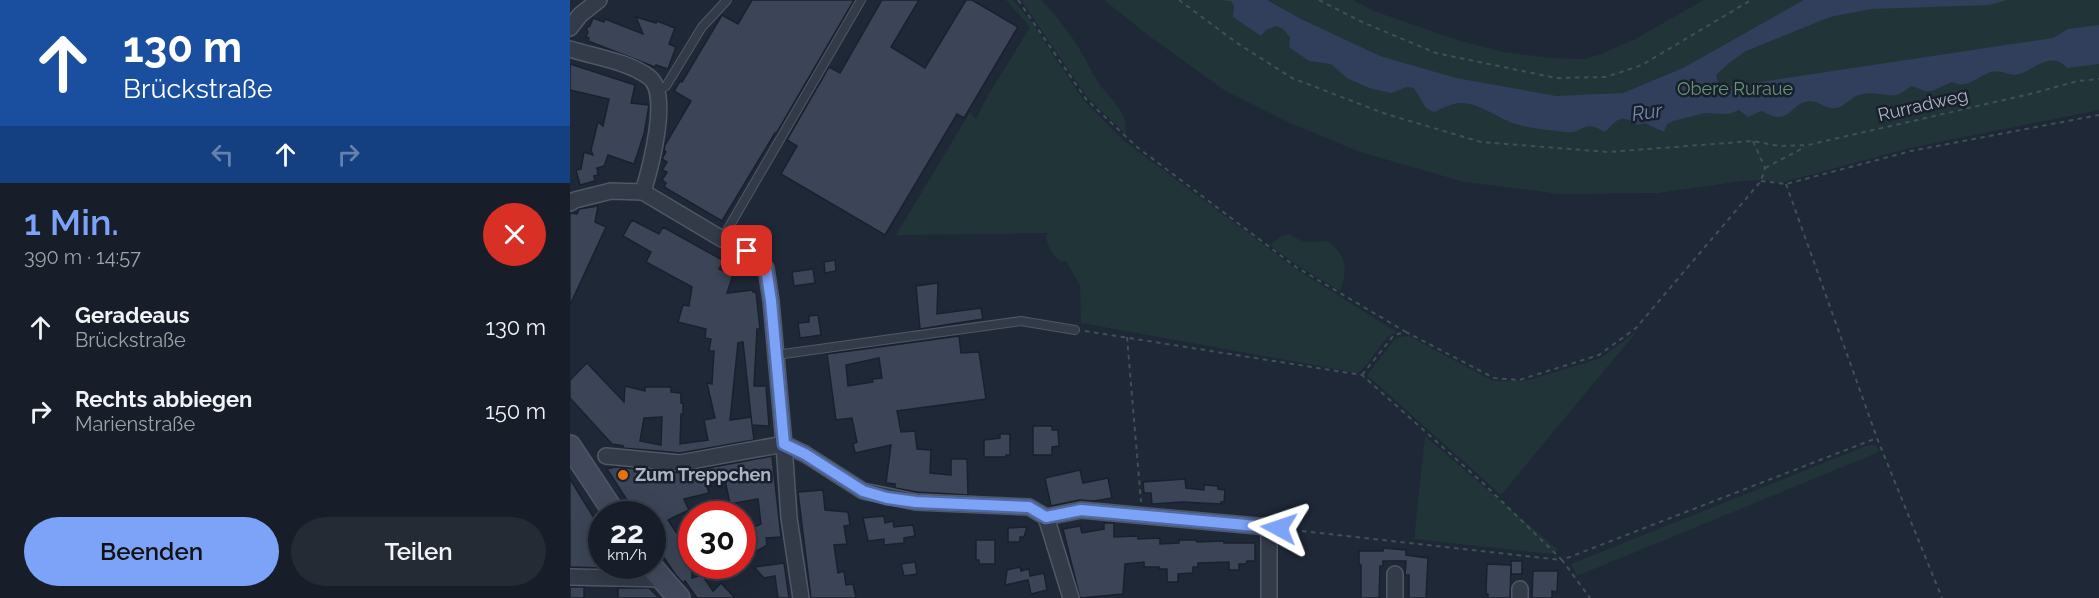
<!DOCTYPE html>
<html lang="de">
<meta charset="utf-8">
<style>
:root{--surface:#171e29;--page:#242b35;--text:#f1f3f6;--muted:#9ea2a8;--line:#363c46;--accent:#7da3f9}
body{margin:0;font-family:Raleway,sans-serif;background:var(--page);color:var(--text);height:100vh;display:flex;flex-direction:column;font-size:22px;white-space:nowrap}
*{box-sizing:border-box;margin:0}
p{font-size:20px;color:var(--muted)}
.icon{flex:none;width:33px;height:33px;fill:none;stroke:currentColor;stroke-width:2;stroke-linecap:round;stroke-linejoin:round}
.map{position:relative;flex:1;overflow:hidden}
.panel{display:flex;flex-direction:column;background:var(--surface);width:570px}
.panel>*{flex:none}
.guide{background:#1a4fa0;color:#fff;overflow:hidden}
.speed{position:absolute;left:18px;top:501px;display:flex;gap:12px;font-size:30px;font-weight:700;text-align:center}
.speed>*{display:grid;place-content:center;width:78px;height:78px;border-radius:50%;background:var(--surface);box-shadow:0 6px 24px #0002,0 0 0 2px var(--line);line-height:1}
.speed small{font-size:15px;font-weight:400}
.speed .limit{border:9px solid #d22;background:#fff;color:#111}
.pin{position:absolute;display:grid;place-items:center;width:51px;height:51px;color:#fff;margin:-26px;border-radius:12px;box-shadow:0 3px 9px #0006}
.me{position:absolute;width:66px;margin:-33px;rotate:275deg;stroke-linejoin:round;filter:drop-shadow(0 0 4px #0008)}
.turn{display:flex;align-items:center;gap:21px;height:126px;padding:0 24px;font-size:27px}
.turn .icon{width:78px;height:78px;stroke-width:2.5}
.turn b{display:block;font-size:42px;line-height:51px}
.lanes{display:flex;align-items:center;height:57px;padding:0 24px;background:#0003;justify-content:center;gap:30px;direction:ltr}
.lanes .off{opacity:.35}
.round{display:grid;place-items:center;flex:none;width:63px;height:63px;border-radius:32px;background:var(--page)}
.headline{display:flex;align-items:center;justify-content:space-between;height:102px;padding:0 24px}
h1{font-size:36px;font-weight:600;line-height:45px;color:var(--accent)}
.action{display:flex;gap:12px;margin-top:auto;padding:12px 24px}
.action a{flex:1;height:69px;border-radius:36px;background:var(--accent);color:#111;font-size:24px;font-weight:600;line-height:69px;text-align:center}
.action a+a{background:var(--page);color:var(--text)}
ul{padding:0;list-style:none}
li{display:flex;align-items:center;gap:18px;height:84px;padding:0 24px}
li div{flex:1}
li b{display:block;font-size:22px}
li em{font-style:normal}
main{display:flex;flex:1;min-height:0}
.map>svg:first-child{display:block}
.green{fill:#213438}
.water{fill:#313f5d}
.building{fill:#3b4557;stroke:#1a212e;stroke-width:1.5;fill-rule:evenodd}
.lines{fill:none;stroke-linecap:round;stroke-linejoin:round}
.lane-casing{stroke:#505765;stroke-width:10}
.street-casing{stroke:#505765;stroke-width:18}
.secondary-casing{stroke:#505765;stroke-width:24}
.path{stroke:#3f5156;stroke-width:2;stroke-dasharray:4.5 4.5;stroke-linecap:butt}
.lane{stroke:#333a48;stroke-width:8}
.street{stroke:#333a48;stroke-width:15}
.secondary{stroke:#41485b;stroke-width:21}
.route-casing{stroke:#516aa2;stroke-width:15}
.route{stroke:#7da3f9;stroke-width:10}
.food-dot{fill:#e8710a;stroke:#191f2c;stroke-width:2}
.labels{text-anchor:middle;stroke-width:5;stroke-linejoin:round;paint-order:stroke}
.park-label{font-size:18px;fill:#649573;stroke:#191f2c}
.street-label{font-size:18px;fill:#adb4c4;stroke:#191f2c}
.poi-label{font-size:18px;font-weight:bold;fill:#adb4c4;stroke:#191f2c;text-anchor:start}
.water-label{font-size:20px;font-style:italic;fill:#7488ae;stroke:#191f2c}
</style>
<main>
<section class="panel">
<div class="guide">
<div class="turn"><svg class="icon" aria-label="ahead" viewBox="0 0 24 24"><path d="M12 20V5M6 11l6-6 6 6"/></svg><div><b>130 m</b>Brückstraße</div></div>
<div class="lanes"><svg class="icon off" aria-label="left" viewBox="0 0 24 24"><path d="M17 20v-9H6M10 6l-5 5 5 5"/></svg><svg class="icon" aria-label="ahead" viewBox="0 0 24 24"><path d="M12 20V5M6 11l6-6 6 6"/></svg><svg class="icon off" aria-label="right" viewBox="0 0 24 24"><path d="M7 20v-9h11M14 6l5 5-5 5"/></svg></div>
</div>
<div class="headline"><div><h1>1 Min.</h1><p>390 m · 14:57</p></div><a class="round" style="background:#d93025;color:#fff"><svg class="icon" aria-label="close" viewBox="0 0 24 24"><path d="M6 6l12 12M18 6L6 18"/></svg></a></div>
<ul>
<li><svg class="icon" aria-label="ahead" viewBox="0 0 24 24"><path d="M12 20V5M6 11l6-6 6 6"/></svg><div><b>Geradeaus</b><p>Brückstraße</p></div><em>130 m</em></li>
<li><svg class="icon" aria-label="right" viewBox="0 0 24 24"><path d="M7 20v-9h11M14 6l5 5-5 5"/></svg><div><b>Rechts abbiegen</b><p>Marienstraße</p></div><em>150 m</em></li>
</ul>
<div class="action"><a>Beenden</a><a>Teilen</a></div>
</section>
<div class="map">
<svg width="1529" height="598" viewBox="0 0 1529 598">
<rect width="100%" height="100%" fill="#1f2837"/>
<!-- green -->
<g class="green">
<path d="M436,0H443L461,21L514,101L553,140L726,269L827,332C810,338 803,363 788,373L511,323L510,286L496,261L492,262C482,256 478,248 476,236L478,233L326,235L400,112L406,119L416,99L460,27Z"/>
<path d="M451,0H471C484,14 497,29 507,45C515,57 520,70 528,82C540,100 558,110 556,134L517,97Z"/>
<polygon points="534,0 783,0 804,11 887,40 934,52 982,58 1015,59 1031,54 1065,39 1134,0 1529,0 1529,110 1340,148 1210,183 1196,180 1172,181 1088,193 989,194 894,182 790,152 720,123 654,90 579,36"/>
<path d="M718,234L734,242L758,241C777,257 778,268 770,291L727,265L700,245L712,236Z"/>
<polygon points="1067,331 931,495 797,375 824,340 830,337 839,336 923,381 959,380 1031,358"/>
<polygon points="855,436 988,550 981,554 844,539"/>
<polygon points="1303,445 1306,446 1309,452 1007,576 1001,564 1296,446"/>
</g>
<!-- water -->
<path class="water" d="M650,0H697L731,19L810,56L886,78L986,96L1053,93L1113,68L1234,0H1437L1419,5L1301,9L1260,17L1176,51L1159,63L1146,75L1148,82L1156,87L1483,38L1498,29L1529,25V64L1497,68C1482,50 1465,69 1449,74C1439,77 1432,69 1421,72C1407,76 1397,90 1382,82L1362,91H1355L1342,86C1336,89 1331,94 1326,95C1314,97 1305,90 1289,95C1281,97 1274,107 1266,108C1255,110 1247,98 1235,102C1224,105 1220,117 1208,117C1201,117 1198,113 1191,111L1178,117L1169,110L1159,114L1135,113L1103,121L1097,124L1094,132L1075,123L1068,125C1051,114 1048,118 1035,132C1012,118 1014,134 996,132C980,130 961,129 946,124C929,119 909,102 890,103C882,103 871,109 864,112L856,108L844,88L837,87L821,93L799,88L777,78L761,64L739,61L719,47L720,37L713,29L706,26L696,30L691,36L663,17L664,6L661,1Z"/>
<!-- building -->
<g class="building">
<polygon points="182,0 284,0 206,134 205,133 152,221 94,187 96,183 92,180 97,172 92,170 97,162 92,159 96,152 94,150 95,145 121,101 104,91 110,81 112,82 152,15 168,24"/>
<polygon points="312,0 349,0 321,47 355,68 396,0 402,0 448,27 394,118 387,114 315,235 211,174 227,146 217,140 259,67 270,73"/>
<polygon points="66,17 86,23 87,21 105,28 99,44 106,47 98,69 86,65 85,67 18,41 19,38 16,37 18,32 16,28 20,26 23,18 34,22 35,19 73,34"/>
<polygon points="0,64 65,85 61,103 79,105 74,134 64,164 38,155 34,166 27,168 28,175 24,176 25,181 10,185 6,170 11,169 14,152 23,155 21,150 28,122 33,126 39,99 0,90"/>
<polygon points="28,206 25,222 36,227 0,305 0,213 7,214 9,209"/>
<path d="M62,220L89,234L93,227L154,261L149,269L163,275L157,293L183,290V292H186L190,329H187L184,386H196L199,426L182,425L173,342L168,343L160,420L181,417L184,440L110,453L53,448V446L42,444L0,398V380L17,363L54,402L55,386L75,391V387H101V392L111,393V403H113V414H111L110,444L138,440L134,420L145,418L137,383L142,384L144,351H139L141,339L135,338L136,329L108,322L113,305L119,306L122,287L76,262L81,252L53,236ZM92,417L91,445L70,441L74,418Z"/>
<polygon points="265,260 266,271 255,273 254,262"/>
<polygon points="243,269 245,283 224,286 222,272"/>
<polygon points="368,283 367,314 411,308 413,319 350,329 346,286"/>
<polygon points="248,315 251,335 230,338 228,323 239,322 239,316"/>
<path d="M389,336L391,353L409,352L416,399L327,411L331,432L345,431L347,449L361,450L360,473L381,475V459H397L398,495L347,492L325,488V484L316,483L321,445L285,453L283,444L287,442L282,418L266,420L257,354ZM309,358L312,378L302,379L303,382L278,386L276,365Z"/>
<polygon points="463,426 482,426 482,430 488,430 489,446 482,447 482,455 463,455"/>
<polygon points="430,434 440,434 440,455 436,455 436,457 414,457 414,440 430,438"/>
<polygon points="202,456 211,537 196,538 197,545 187,551 182,544 177,548 172,541 172,532 191,524 188,499 160,504 154,475 134,477 139,493 114,499 119,510 98,520 110,538 122,531 122,544 114,547 122,559 122,578 132,575 143,591 151,583 165,598 127,598 115,581 113,583 105,574 82,540 82,514 66,514 37,469 45,467 111,473"/>
<polygon points="510,470 513,483 538,478 542,498 524,501 509,500 481,506 475,478"/>
<polygon points="0,479 32,531 32,568 0,567"/>
<polygon points="615,479 616,488 634,490 634,485 648,486 648,489 655,490 654,502 651,502 651,504 612,502 582,504 581,493 574,493 573,482"/>
<polygon points="253,490 255,510 278,512 280,525 274,526 277,544 264,545 268,573 274,571 276,585 283,584 286,598 241,598 228,492"/>
<polygon points="314,516 315,523 323,521 324,527 343,525 345,536 334,538 334,543 314,545 314,539 298,541 293,518"/>
<polygon points="534,523 544,523 544,537 568,536 568,539 590,538 590,544 609,543 609,540 626,540 627,542 654,541 654,543 685,543 685,561 677,561 676,564 669,564 669,570 659,570 659,562 628,563 628,567 623,567 623,573 608,574 608,582 597,582 597,569 589,569 589,567 574,567 574,562 555,564 553,594 510,598 493,529 510,526 512,533 534,529"/>
<polygon points="457,527 454,537 450,537 450,542 438,542 438,528"/>
<polygon points="406,540 425,540 425,564 409,564 409,560 406,560"/>
<polygon points="813,548 836,550 836,555 858,558 856,598 839,598 839,575 835,575 836,561 813,561 813,566 810,566 809,598 791,598 791,565 789,565 789,551 813,551"/>
<rect x="941" y="561" width="11" height="13"/>
<polygon points="345,562 347,574 334,576 331,564"/>
<polygon points="214,563 219,598 208,598 205,576 194,578 184,567"/>
<polygon points="917,564 941,565 940,598 918,598 918,594 916,594"/>
<polygon points="450,567 451,571 459,569 460,576 474,573 477,590 461,594 458,580 435,585 437,570"/>
<polygon points="963,571 988,571 987,592 982,591 982,598 962,598"/>
<rect x="0" y="587" width="14" height="11"/>
<polygon points="48,588 79,588 89,598 48,598"/>
</g>
<g class="lines">
<!-- lane casing -->
<g class="lane-casing">
<g id="lane">
<polyline points="87,91 96,86 132,27 157,0"/>
<polyline points="152,239 291,0"/>
<polyline points="206,355 451,321 505,330"/>
</g>
</g>
<!-- street casing -->
<g class="street-casing">
<g id="street">
<polyline points="0,28 10,15 29,0"/>
<path d="M0,49C25,57 57,61 79,77C101,93 80,169 73,192L152,239L177,251L196,268L201,301L214,444L219,518L231,598"/>
<polyline points="0,203 5,200 41,191 73,192"/>
<polyline points="36,456 110,463 214,444 235,454 293,491 346,502 459,507 476,517 501,598"/>
<polyline points="476,517 511,510 709,528"/>
<polyline points="699,527 699,598"/>
<polyline points="0,577 91,579"/>
<polyline points="825,598 825,574"/>
<polyline points="950,598 950,589"/>
</g>
</g>
<!-- secondary casing -->
<g class="secondary-casing">
<g id="secondary">
<polyline points="0,446 45,514"/>
<polyline points="81,566 109,598"/>
</g>
</g>
<!-- path -->
<g class="path">
<polyline points="448,0 516,99 567,147 726,267 836,332"/>
<polyline points="609,0 667,43 722,78 816,114 911,142 1038,152 1183,141 1209,146 1238,145 1460,94 1508,81 1529,79"/>
<polyline points="749,0 792,22 866,53 986,78 1036,77 1072,65 1181,0"/>
<polyline points="1195,168 1235,147"/>
<polyline points="1191,181 1216,184 1341,151 1529,115"/>
<polyline points="1216,184 1307,438"/>
<polyline points="515,331 792,375 914,484 992,560 1307,438 1372,598"/>
<polyline points="557,337 571,502"/>
<polyline points="792,375 824,335 836,332 924,378 949,380 1029,355 1066,328 1191,181 1195,168 1183,141"/>
<polyline points="723,530 992,560 1020,598"/>
</g>
<!-- lane -->
<use href="#lane" class="lane"/>
<!-- street -->
<use href="#street" class="street"/>
<!-- secondary -->
<use href="#secondary" class="secondary"/>
</g>
<g class="lines">
<!-- route casing -->
<g class="route-casing">
<polyline id="route" points="177,251 196,268 201,301 214,444 235,454 293,491 317,498 346,502 459,507 476,517 511,510 709,528"/>
</g>
<!-- route -->
<use href="#route" class="route"/>
</g>
<!-- markers -->
<circle class="food-dot" cx="53" cy="475" r="6"/>
<g class="labels">
<!-- park labels -->
<g class="park-label">
<text x="1165" y="95">Obere Ruraue</text>
</g>
<!-- street labels -->
<g class="street-label">
<text transform="translate(1353 105) rotate(-13)" y="6">Rurradweg</text>
</g>
<!-- poi labels -->
<g class="poi-label">
<text x="65" y="481">Zum Treppchen</text>
</g>
<!-- water labels -->
<g class="water-label">
<text transform="translate(1077 112) rotate(-8)" y="7">Rur</text>
</g>
</g>
</svg>
<div class="speed"><div>22<small>km/h</small></div><div class="limit">30</div></div>
<div class="pin" style="left:177px;top:251px;background:#d93025"><svg class="icon" aria-label="arrive" viewBox="0 0 24 24"><path d="M6 21V4h12l-3 4 3 4H6"/></svg></div>
<svg class="me" style="left:709px;top:528px" viewBox="-20 -20 40 40"><path d="M0-17L14 15 0 8-14 15z" fill="#7da3f9" stroke="#fff" stroke-width="4"/></svg>
</div>
</main>
